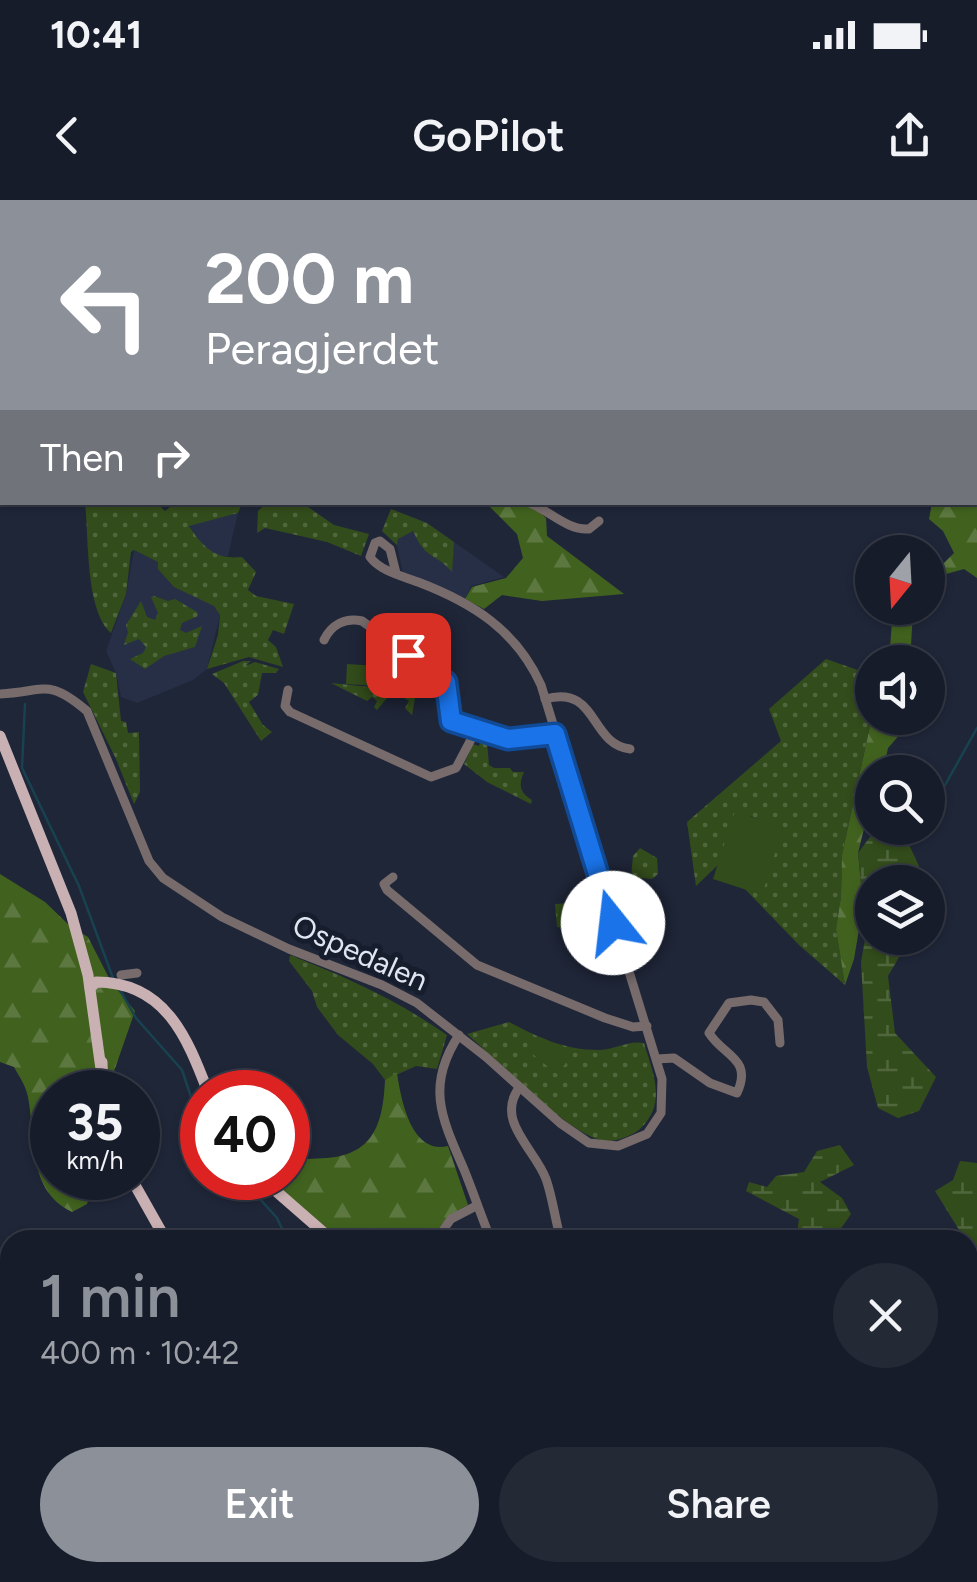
<!DOCTYPE html>
<meta charset="utf-8">
<style>
:root{--surface:#171c2a;--page:#242936;--text:#f1f3f6;--muted:#9ea1a8;--line:#363a47;--accent:#8c9099}
body{margin:0;font-family:Figtree,sans-serif;background:var(--page);color:var(--text);height:100vh;display:flex;flex-direction:column;font-size:38px;white-space:nowrap}
*{box-sizing:border-box;margin:0}
p{font-size:32px;color:var(--muted)}
.icon{flex:none;width:55px;height:55px;fill:none;stroke:currentColor;stroke-width:2;stroke-linecap:round;stroke-linejoin:round}
.map{position:relative;flex:1;overflow:hidden}
.drawer{position:absolute;left:0px;top:1030px;width:978px;height:352px;display:flex;flex-direction:column;background:var(--surface);border-radius:30px 30px 0 0;box-shadow:0 2px 8px #0004,0 0 0 2px var(--line)}
.drawer>*{flex:none}
.guide{position:absolute;left:0px;top:0px;width:978px;height:305px;box-shadow:0 2px 8px #0004,0 0 0 2px var(--line);background:#8c9099;color:#fff;overflow:hidden}
.needle{width:65px;rotate:198deg}
.controls{position:absolute;left:855px;top:335px;display:grid;gap:20px}
.controls a{display:grid;place-items:center;width:90px;height:90px;border-radius:50%;background:var(--surface);box-shadow:0 2px 8px #0004,0 0 0 2px var(--line);font-size:50px}
.speed{position:absolute;left:30px;top:870px;display:flex;gap:20px;font-size:50px;font-weight:700;text-align:center}
.speed>*{display:grid;place-content:center;width:130px;height:130px;border-radius:50%;background:var(--surface);box-shadow:0 2px 8px #0004,0 0 0 2px var(--line);line-height:1}
.speed small{font-size:25px;font-weight:400}
.speed .limit{border:15px solid #d22;background:#fff;color:#111}
.pin{position:absolute;display:grid;place-items:center;width:85px;height:85px;color:#fff;margin:-42px;border-radius:20px;box-shadow:0 5px 15px #0006}
.me{position:absolute;width:110px;margin:-55px;rotate:344deg;stroke-linejoin:round;filter:drop-shadow(0 0 8px #0008)}
.turn{display:flex;align-items:center;gap:35px;height:210px;padding:0 40px;font-size:45px}
.turn .icon{width:130px;height:130px;stroke-width:2.5}
.turn b{display:block;font-size:70px;line-height:85px}
.then{display:flex;align-items:center;height:95px;padding:0 40px;background:#0003;gap:20px;font-size:38px}
.round{display:grid;place-items:center;flex:none;width:105px;height:105px;border-radius:52px;background:var(--page)}
.head{display:flex;align-items:center;justify-content:space-between;height:170px;padding:0 40px}
h1{font-size:60px;font-weight:600;line-height:75px;color:var(--accent)}
.action{display:flex;gap:20px;margin-top:auto;padding:20px 40px}
.action a{flex:1;height:115px;border-radius:60px;background:var(--accent);color:#fff;font-size:40px;font-weight:600;line-height:115px;text-align:center}
.action a+a{background:var(--page);color:var(--text)}
.status{display:flex;justify-content:space-between;align-items:center;height:70px;padding:0 50px;background:var(--surface);direction:ltr}
.status svg{height:28px;fill:currentColor}
header{display:flex;justify-content:space-between;align-items:center;height:130px;padding:0 40px;background:var(--surface);font-size:45px;font-weight:600}
.map>svg:first-child{display:block}
.built{fill:#262f46}
.green{fill:url(#green-dots)}
.forest{fill:url(#forest-firs)}
.wetland{fill:url(#wetland-marsh)}
.pitch{fill:#334c1b}
.lines{fill:none;stroke-linecap:round;stroke-linejoin:round}
.stream{stroke:#18424f;stroke-width:2.5}
.minor{stroke:#776b6c;stroke-width:9}
.major{stroke:#c9b0b2;stroke-width:11}
.route-casing{stroke:#114b97;stroke-width:25}
.route{stroke:#1a73e8;stroke-width:18}
.labels{text-anchor:middle;stroke-width:10;stroke-linejoin:round;paint-order:stroke}
.street-label{font-size:30px;fill:#e0e5f1;stroke:#161d2d}
</style>
<div class="status"><b>10:41</b><svg viewBox="0 0 49 12"><path d="M0 12V9h3v3zM5 12V6h3v6zM10 12V3h3v9zM15 12V0h3v12zM26 1h20v11H26zM47 4h2v5h-2z"/></svg></div>
<header><svg class="icon" aria-label="back" viewBox="0 0 24 24"><path d="M15 5l-7 7 7 7"/></svg>GoPilot<svg class="icon" aria-label="share" viewBox="0 0 24 24"><path d="M12 15V3M7 8l5-5 5 5M5 13v7h14v-7"/></svg></header>
<div class="map">
<svg width="977" height="1382" viewBox="0 0 977 1382">
<defs>
<pattern id="green-dots" width="8" height="8" patternUnits="userSpaceOnUse" patternTransform="scale(2.5)"><rect width="8" height="8" fill="#334c1b"/><path d="M2 2h.1M6 6h.1" fill="none" stroke="#50663d" stroke-width="1.8" stroke-linecap="round"/></pattern>
<pattern id="forest-firs" width="22" height="20" patternUnits="userSpaceOnUse" patternTransform="scale(2.5)"><rect width="22" height="20" fill="#41621f"/><path d="M5 1l3.5 6h-7zM16 11l3.5 6h-7z" fill="#5c7840"/></pattern>
<pattern id="wetland-marsh" width="20" height="14" patternUnits="userSpaceOnUse" patternTransform="scale(2.5)"><rect width="20" height="14" fill="#334c1b"/><path d="M1 5h8M5 5V1M11 12h8M15 12V8" fill="none" stroke="#50663d"/></pattern>
</defs>
<rect width="100%" height="100%" fill="#1f2638"/>
<!-- built -->
<g class="built">
<polygon points="391,309 427,323 504,377 471,386 465,399 403,373 397,346 382,331"/>
<polygon points="238,313 228,356 216,356 201,344 189,325"/>
<polygon points="134,350 159,362 195,396 214,406 220,415 207,469 193,480 137,503 121,497 116,473 106,451 126,394"/>
<polygon points="0,1157 10,1179 10,1364 6,1369 7,1382 0,1382"/>
</g>
<!-- green -->
<g class="green">
<polygon points="301,302 334,325 369,334 361,356 327,342 265,328 257,333 258,311 267,303"/>
<path d="M85,303H157L165,311L175,303H242L238,313L189,326C203,347 215,360 242,357L256,372L248,390L256,396L294,404L284,434L273,430L268,440L276,447L283,467L249,457L207,469L218,435L220,415L214,406L174,387L158,369V362L134,350L131,352L126,394L111,433C85,410 89,337 85,303Z"/>
<path d="M391,309L427,323L454,342L452,372C434,351 427,362 413,331L398,339L397,345L382,331Z"/>
<polygon points="154,396 168,401 175,399 197,412 198,416 182,423 180,430 186,433 202,426 195,447 164,456 145,469 130,459 143,453 146,447 139,439 124,445 128,432 126,425 141,401 147,417 155,420 158,413 151,397"/>
<polygon points="826,459 872,475 872,517 842,655 841,697 836,729 845,785 799,745 743,687 780,629 751,616 737,615 720,663 696,686 687,622 781,541 769,509"/>
<polygon points="243,461 251,461 245,466 255,462 279,469 276,473 262,473 258,495 249,502 263,525 272,532 261,541 224,483 212,474"/>
<polygon points="411,461 437,481 417,487 412,515 405,508 409,501 393,491 377,510 374,507 377,501 372,497 367,501 331,483 380,488 381,465"/>
<polygon points="91,464 116,473 121,521 126,522 128,533 139,532 140,592 134,604 116,559 83,492"/>
<path d="M482,536L498,540L500,544L487,542L489,565L494,568H510L513,572H524C518,585 520,593 532,600L531,604L487,582L464,564L473,544L479,546Z"/>
<polygon points="640,648 657,658 658,674 652,679 631,677 633,656"/>
<polygon points="585,702 589,729 579,731 557,727 555,704"/>
<path d="M290,755C346,777 397,800 447,835L437,869L416,866L385,880L373,864L338,835L317,807L312,791L289,761Z"/>
<path d="M509,822C538,837 564,850 598,850C614,850 628,840 644,843C653,873 667,903 641,928C634,935 616,942 606,941C572,939 495,858 467,834Z"/>
</g>
<!-- forest -->
<g class="forest">
<polygon points="977,255 977,378 964,369 928,379 954,353 943,331 929,319 932,303 975,302"/>
<path d="M485,302C513,303 525,298 546,318L547,336L624,394L542,401L502,395L484,409L465,399L472,387L506,378L523,358L517,334Z"/>
<polygon points="893,408 912,408 913,411 910,462 889,462"/>
<polygon points="872,517 903,518 902,532 888,548 883,572 872,572 872,607 867,616 858,653 863,705 854,759 845,785 836,729 841,697 842,655"/>
<path d="M0,674L45,702L71,727L88,737L111,782L135,811L112,877L95,892H52V978H89L92,988L87,1004L72,1012C27,990 36,939 28,897C26,886 19,876 14,867L0,862Z"/>
<path d="M397,873C401,899 411,955 448,946L468,1005C452,1013 439,1022 434,1040H340L267,978H288V956C302,960 312,959 327,958C375,954 383,922 385,880Z"/>
<polygon points="448,1372 514,1373 521,1382 443,1382"/>
<polygon points="632,1372 715,1372 715,1373 712,1382 653,1382"/>
<polygon points="784,1373 854,1373 862,1382 792,1382"/>
</g>
<!-- wetland -->
<g class="wetland">
<polygon points="885,628 904,634 919,666 916,682 872,682 872,738 907,738 905,747 888,776 895,833 936,877 919,911 898,918 878,908 867,867 861,762 866,734 858,653 870,637"/>
<polygon points="840,945 854,965 820,982 842,998 851,1014 833,1040 796,1040 799,1019 746,991 749,982 767,987 776,976 804,972 817,951"/>
<polygon points="960,961 977,963 977,1059 935,991 953,980"/>
</g>
<!-- pitch -->
<g class="pitch">
<polygon points="347,464 380,466 379,486 346,484"/>
<polygon points="735,611 783,627 762,695 713,679"/>
<polygon points="541,837 570,858 557,874 530,852"/>
</g>
<g class="lines">
<!-- stream -->
<g class="stream">
<polyline points="25,504 22,568 79,686 113,778"/>
<polyline points="928,597 944,587 977,528"/>
<polyline points="120,790 136,818 182,870 202,930"/>
<polyline points="241,978 277,1018 283,1031"/>
<polyline points="539,1372 551,1382"/>
</g>
<!-- minor -->
<g class="minor">
<polyline points="775,0 778,2"/>
<polyline points="0,80 2,82"/>
<path d="M527,302C548,309 567,331 589,329L599,321"/>
<path d="M324,440C331,425 345,417 362,421L447,482L451,521L508,539L555,533"/>
<polyline points="288,490 285,506 290,512 431,577 456,568 476,530"/>
<path d="M0,494C45,492 47,477 87,511L149,661L163,678L222,717L289,749L382,785L417,803L486,857L560,923L589,943L618,946L647,934L661,913L662,879L541,485C516,430 473,403 418,382C402,376 380,371 370,357L375,343L380,341L390,349L396,373"/>
<path d="M545,499C598,484 589,544 630,549"/>
<polyline points="393,677 384,684 387,690 477,765 605,818 633,827 647,826"/>
<polyline points="121,775 137,773"/>
<path d="M459,835C426,885 441,917 463,967C473,991 481,1016 491,1040"/>
<path d="M657,859L674,858L710,883L737,893C753,858 723,856 709,833L729,803L751,800L764,802L778,820L780,843"/>
<path d="M519,888C495,921 535,949 546,979C553,999 555,1020 561,1040"/>
<polyline points="436,1040 451,1019 476,1006"/>
<polyline points="0,1267 10,1297"/>
<polyline points="286,1372 292,1382"/>
<polyline points="565,1372 582,1382"/>
</g>
<!-- major -->
<g class="major">
<polyline points="0,536 71,713 88,775 101,869"/>
<path d="M90,788L96,782C165,782 187,837 208,892"/>
<polyline points="102,862 103,892"/>
<polyline points="131,978 166,1040"/>
<polyline points="261,978 332,1040"/>
<polyline points="264,1372 271,1382"/>
<polyline points="592,1372 608,1382"/>
</g>
</g>
<g class="lines">
<!-- route casing -->
<g class="route-casing">
<polyline id="route" points="408,455 446,482 451,521 508,539 555,534 613,723"/>
</g>
<!-- route -->
<use href="#route" class="route"/>
</g>
<g class="labels">
<!-- street labels -->
<g class="street-label">
<text transform="translate(360 753) rotate(24)" y="10">Ospedalen</text>
</g>
</g>
</svg>
<div class="controls">
<a><svg class="needle" viewBox="-14 -14 28 28"><path d="M0-13l5 13h-10z" fill="#e53935"/><path d="M0 13l5-13h-10z" fill="#9ea1a8"/></svg></a>
<a><svg class="icon" aria-label="sound" viewBox="0 0 24 24"><path d="M4 9h4l5-4v14l-5-4H4zM17 9q2 3 0 6"/></svg></a>
<a><svg class="icon" aria-label="search" viewBox="0 0 24 24"><circle cx="10" cy="10" r="6"/><path d="M15 15l6 6"/></svg></a>
<a><svg class="icon" aria-label="layers" viewBox="0 0 24 24"><path d="M12 4l9 5-9 5-9-5zM3 14l9 5 9-5"/></svg></a>
</div>
<div class="speed"><div>35<small>km/h</small></div><div class="limit">40</div></div>
<div class="pin" style="left:408px;top:455px;background:#d93025"><svg class="icon" aria-label="arrive" viewBox="0 0 24 24"><path d="M6 21V4h12l-3 4 3 4H6"/></svg></div>
<svg class="me" style="left:613px;top:723px" viewBox="-20 -20 40 40"><circle r="19" fill="#fff"/><path d="M0-13L10 11 0 6-10 11z" fill="#1a73e8"/></svg>
<div class="guide">
<div class="turn"><svg class="icon" aria-label="left" viewBox="0 0 24 24"><path d="M17 20v-9H6M10 6l-5 5 5 5"/></svg><div><b>200 m</b>Peragjerdet</div></div>
<div class="then">Then<svg class="icon" aria-label="right" viewBox="0 0 24 24"><path d="M7 20v-9h11M14 6l5 5-5 5"/></svg></div>
</div>
<section class="drawer">
<div class="head"><div><h1>1 min</h1><p>400 m · 10:42</p></div><a class="round"><svg class="icon" aria-label="close" viewBox="0 0 24 24"><path d="M6 6l12 12M18 6L6 18"/></svg></a></div>
<div class="action"><a>Exit</a><a>Share</a></div>
</section>
</div>
